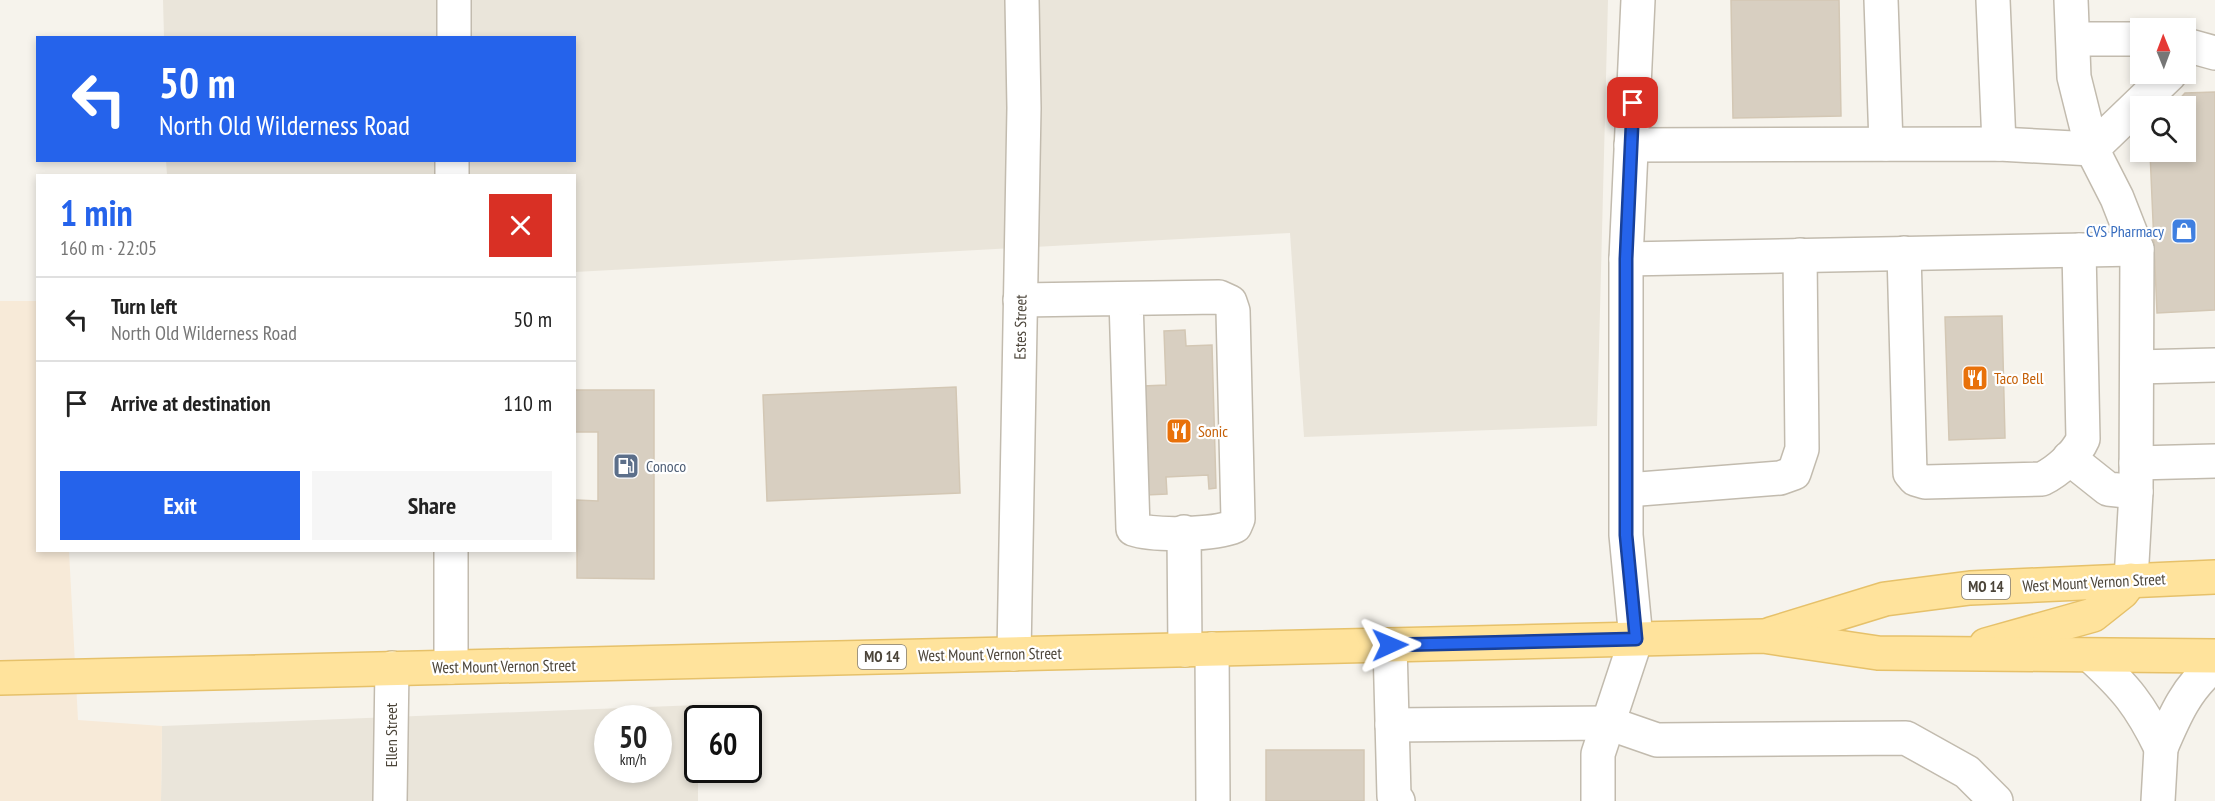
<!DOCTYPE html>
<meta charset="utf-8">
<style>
:root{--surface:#fff;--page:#f6f6f6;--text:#222;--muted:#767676;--line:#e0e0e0;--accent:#2563eb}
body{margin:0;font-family:"PT Sans Narrow",sans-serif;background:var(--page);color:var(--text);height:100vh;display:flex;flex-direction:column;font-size:22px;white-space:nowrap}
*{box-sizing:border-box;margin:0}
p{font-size:20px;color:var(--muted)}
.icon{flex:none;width:33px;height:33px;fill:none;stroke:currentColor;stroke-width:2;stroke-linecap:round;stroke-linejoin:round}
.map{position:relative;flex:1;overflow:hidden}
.panel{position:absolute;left:36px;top:174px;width:540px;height:378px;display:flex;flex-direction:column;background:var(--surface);border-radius:0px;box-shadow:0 3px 9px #0003}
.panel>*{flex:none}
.banner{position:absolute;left:36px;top:36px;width:540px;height:126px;border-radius:0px;box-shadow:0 3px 9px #0003;background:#2563eb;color:#fff;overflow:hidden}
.needle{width:39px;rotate:359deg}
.buttons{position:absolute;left:2130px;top:18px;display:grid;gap:12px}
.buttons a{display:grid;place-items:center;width:66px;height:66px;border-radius:0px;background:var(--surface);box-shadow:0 3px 9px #0003;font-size:30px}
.speed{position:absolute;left:594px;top:705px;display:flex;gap:12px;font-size:30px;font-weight:700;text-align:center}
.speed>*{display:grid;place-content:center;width:78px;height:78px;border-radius:50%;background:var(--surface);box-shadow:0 3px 9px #0003;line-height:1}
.speed small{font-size:15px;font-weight:400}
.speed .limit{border:3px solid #111;border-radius:9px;background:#fff;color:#111}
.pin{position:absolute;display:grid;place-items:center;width:51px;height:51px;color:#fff;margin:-26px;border-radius:12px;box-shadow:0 3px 9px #0006}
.me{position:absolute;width:66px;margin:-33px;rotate:89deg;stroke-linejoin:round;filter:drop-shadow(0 0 4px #0008)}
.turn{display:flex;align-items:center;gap:21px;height:126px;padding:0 24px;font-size:27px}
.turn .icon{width:78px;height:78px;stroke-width:2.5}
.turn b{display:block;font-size:42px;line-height:51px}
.round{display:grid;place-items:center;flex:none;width:63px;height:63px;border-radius:0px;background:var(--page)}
.headline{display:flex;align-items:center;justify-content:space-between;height:102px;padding:0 24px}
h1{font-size:36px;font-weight:800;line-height:45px;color:var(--accent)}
.action{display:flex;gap:12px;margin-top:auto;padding:12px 24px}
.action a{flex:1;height:69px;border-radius:0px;background:var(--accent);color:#fff;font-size:24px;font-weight:800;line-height:69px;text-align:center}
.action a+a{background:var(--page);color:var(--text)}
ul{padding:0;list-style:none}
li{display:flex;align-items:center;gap:18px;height:84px;padding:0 24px;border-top:2px solid var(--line)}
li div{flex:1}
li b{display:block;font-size:22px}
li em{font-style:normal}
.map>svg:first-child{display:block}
.residential{fill:#eae5da;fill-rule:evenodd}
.commercial{fill:#f7ead8}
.building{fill:#d8cfc1;stroke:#d3c7b4;stroke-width:1.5}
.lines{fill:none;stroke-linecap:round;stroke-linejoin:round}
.minor-casing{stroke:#c2bbae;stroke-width:36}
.major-casing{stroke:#e6c16a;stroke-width:36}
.minor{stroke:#fff;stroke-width:33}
.major{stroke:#ffe39c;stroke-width:33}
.route-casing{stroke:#184099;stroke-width:15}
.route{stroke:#2563eb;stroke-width:10}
.labels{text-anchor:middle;stroke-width:4.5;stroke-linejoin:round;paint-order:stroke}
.shield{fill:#fff;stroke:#817c74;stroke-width:1.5}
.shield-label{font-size:15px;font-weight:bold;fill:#4b4439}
.shop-label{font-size:16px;fill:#366cbe;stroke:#fff;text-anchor:end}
.street-label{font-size:16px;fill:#4b4439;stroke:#fff}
.food-label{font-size:16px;fill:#c56008;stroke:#fff;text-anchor:start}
.service-label{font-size:16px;fill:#4e5e75;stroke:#fff;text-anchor:start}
</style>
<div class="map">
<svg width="2215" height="801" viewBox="0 0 2215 801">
<rect width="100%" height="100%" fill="#f6f3ec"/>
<!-- residential -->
<g class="residential">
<polygon points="163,0 1608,0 1597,426 1304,437 1290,233 575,272 574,176 167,175 166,160 574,160 574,38 164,37"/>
<path d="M698,705V801H161L162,726ZM608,718H658V770H608Z"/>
</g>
<!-- commercial -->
<polygon class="commercial" points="0,301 37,301 38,550 69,551 78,720 162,726 161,801 0,801"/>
<!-- building -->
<g class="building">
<polygon points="1731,0 1839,0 1841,116 1733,118"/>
<polygon points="2215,92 2215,310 2157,313 2150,152 2186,152 2186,106 2173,106 2185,93"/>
<polygon points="2002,316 2005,438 1949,440 1945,317"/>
<polygon points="1185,330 1186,346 1212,345 1216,488 1209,489 1208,475 1166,477 1167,494 1146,495 1143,386 1166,385 1164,331"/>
<polygon points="956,387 960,493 767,501 763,395"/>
<polygon points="574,390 654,390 654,579 577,578 577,500 598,501 598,432 574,432"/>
<rect x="1266" y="750" width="98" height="51"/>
</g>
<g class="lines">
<!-- minor casing -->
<g class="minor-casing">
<g id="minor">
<polyline points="1881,0 1886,144"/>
<polyline points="1993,0 1999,144"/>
<polyline points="2071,0 2074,77 2092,149 2117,198 2137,249 2136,492 2131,580"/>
<polyline points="454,38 454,0"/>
<polyline points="2073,39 2140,39"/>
<polyline points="2186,45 2215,53"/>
<polyline points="1631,145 1999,144 2092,149 2170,74"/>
<polyline points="452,176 452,160"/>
<path d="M1904,253L1910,473L1915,479L1925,482L2042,479C2058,471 2076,455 2083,439L2079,250"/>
<polyline points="1626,259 2137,249"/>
<path d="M1020,300L1219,297L1230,302L1233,311L1238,519L1235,526C1215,535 1154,536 1133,529L1126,299"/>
<polyline points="2137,367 2215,365"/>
<polyline points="2069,458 2108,489 2136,492"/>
<polyline points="2136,463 2215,461"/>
<polyline points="1627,490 1780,478 1794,473 1802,449 1800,255"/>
<polyline points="1184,532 1185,650"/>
<polyline points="1390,645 1394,796 1398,801"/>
<polyline points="1212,649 1213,801"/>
<polyline points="1014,654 1024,108 1022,0"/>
<path d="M2091,656C2126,688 2140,705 2161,748C2175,715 2187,687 2215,665"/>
<polyline points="451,667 451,550"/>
<polyline points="1392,725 1608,723 1657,740 1906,738 1967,772 1996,801"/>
<polyline points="390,801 392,668"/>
<polyline points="1598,801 1598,754 1636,639 1626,535 1626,259 1638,0"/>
<polyline points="2158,801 2161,748"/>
</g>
</g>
<!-- major casing -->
<g class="major-casing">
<g id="major">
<polyline points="1771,634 1885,599 1970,588 2215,577"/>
<polyline points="1986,645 2093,615 2122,592 2131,580"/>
<polyline points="0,678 1763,636 1878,653 2215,656"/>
</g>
</g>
<!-- minor -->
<use href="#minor" class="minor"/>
<!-- major -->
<use href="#major" class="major"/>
</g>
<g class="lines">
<!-- route casing -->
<g class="route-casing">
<polyline id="route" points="1390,645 1636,639 1626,535 1626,259 1633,103"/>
</g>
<!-- route -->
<use href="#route" class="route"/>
</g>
<!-- icons -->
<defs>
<g id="shop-square" transform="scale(1.35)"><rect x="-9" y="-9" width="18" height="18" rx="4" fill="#3f7fe0" stroke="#fff"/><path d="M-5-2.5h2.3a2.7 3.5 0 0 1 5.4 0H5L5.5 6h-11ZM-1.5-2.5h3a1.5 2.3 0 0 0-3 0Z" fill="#fff"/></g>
<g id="restaurant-square" transform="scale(1.35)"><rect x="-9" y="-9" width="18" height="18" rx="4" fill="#e8710a" stroke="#fff"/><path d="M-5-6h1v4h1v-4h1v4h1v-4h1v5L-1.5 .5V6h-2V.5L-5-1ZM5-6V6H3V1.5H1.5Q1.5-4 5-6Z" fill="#fff"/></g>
<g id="fuel-square" transform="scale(1.35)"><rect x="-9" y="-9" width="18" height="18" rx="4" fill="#5c6f8a" stroke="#fff"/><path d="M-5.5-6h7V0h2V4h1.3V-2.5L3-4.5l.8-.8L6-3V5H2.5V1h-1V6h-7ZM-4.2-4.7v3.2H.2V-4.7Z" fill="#fff"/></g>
</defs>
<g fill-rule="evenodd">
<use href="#shop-square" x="2184" y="231"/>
<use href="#restaurant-square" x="1975" y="378"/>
<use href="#restaurant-square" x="1179" y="431"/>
<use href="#fuel-square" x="626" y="466"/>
</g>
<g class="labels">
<!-- shield labels -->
<g class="shield">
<rect x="1962" y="575" width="48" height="24" rx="4.5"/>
<rect x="858" y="645" width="48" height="24" rx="4.5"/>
</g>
<g class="shield-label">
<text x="1986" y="592">MO 14</text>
<text x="882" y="662">MO 14</text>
</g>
<!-- shop labels -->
<g class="shop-label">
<text x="2164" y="237">CVS Pharmacy</text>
</g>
<!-- street labels -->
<g class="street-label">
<text transform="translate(1020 327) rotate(-89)" y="6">Estes Street</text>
<text transform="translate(2094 582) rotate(-3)" y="6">West Mount Vernon Street</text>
<text transform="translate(990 654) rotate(-1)" y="6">West Mount Vernon Street</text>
<text transform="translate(504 666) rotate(-1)" y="6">West Mount Vernon Street</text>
<text transform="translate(391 735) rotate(-90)" y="6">Ellen Street</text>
</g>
<!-- food labels -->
<g class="food-label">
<text x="1994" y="384">Taco Bell</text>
<text x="1198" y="437">Sonic</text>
</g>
<!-- service labels -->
<g class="service-label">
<text x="646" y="472">Conoco</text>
</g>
</g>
</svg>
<div class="buttons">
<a><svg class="needle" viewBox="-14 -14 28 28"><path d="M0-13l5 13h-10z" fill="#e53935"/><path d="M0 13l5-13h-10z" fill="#767676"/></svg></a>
<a><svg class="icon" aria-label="search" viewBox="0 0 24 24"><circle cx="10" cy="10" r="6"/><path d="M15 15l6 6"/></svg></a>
</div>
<div class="speed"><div>50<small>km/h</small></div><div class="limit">60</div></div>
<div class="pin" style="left:1633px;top:103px;background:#d93025"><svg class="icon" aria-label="arrive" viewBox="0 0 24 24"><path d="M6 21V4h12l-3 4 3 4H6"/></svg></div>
<svg class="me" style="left:1390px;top:645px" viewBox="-20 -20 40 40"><path d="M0-17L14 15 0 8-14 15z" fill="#2563eb" stroke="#fff" stroke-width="4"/></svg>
<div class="banner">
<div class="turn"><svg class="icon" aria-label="left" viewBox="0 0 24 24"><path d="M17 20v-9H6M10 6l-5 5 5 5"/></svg><div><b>50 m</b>North Old Wilderness Road</div></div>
</div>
<section class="panel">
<div class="headline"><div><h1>1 min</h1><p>160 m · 22:05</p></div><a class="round" style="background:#d93025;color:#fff"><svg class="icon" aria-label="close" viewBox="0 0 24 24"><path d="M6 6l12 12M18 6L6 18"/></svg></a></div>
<ul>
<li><svg class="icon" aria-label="left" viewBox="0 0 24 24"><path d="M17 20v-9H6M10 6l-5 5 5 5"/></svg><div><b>Turn left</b><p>North Old Wilderness Road</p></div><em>50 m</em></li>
<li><svg class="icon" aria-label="arrive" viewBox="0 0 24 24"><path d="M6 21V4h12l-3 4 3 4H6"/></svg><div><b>Arrive at destination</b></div><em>110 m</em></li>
</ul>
<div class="action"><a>Exit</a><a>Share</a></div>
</section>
</div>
